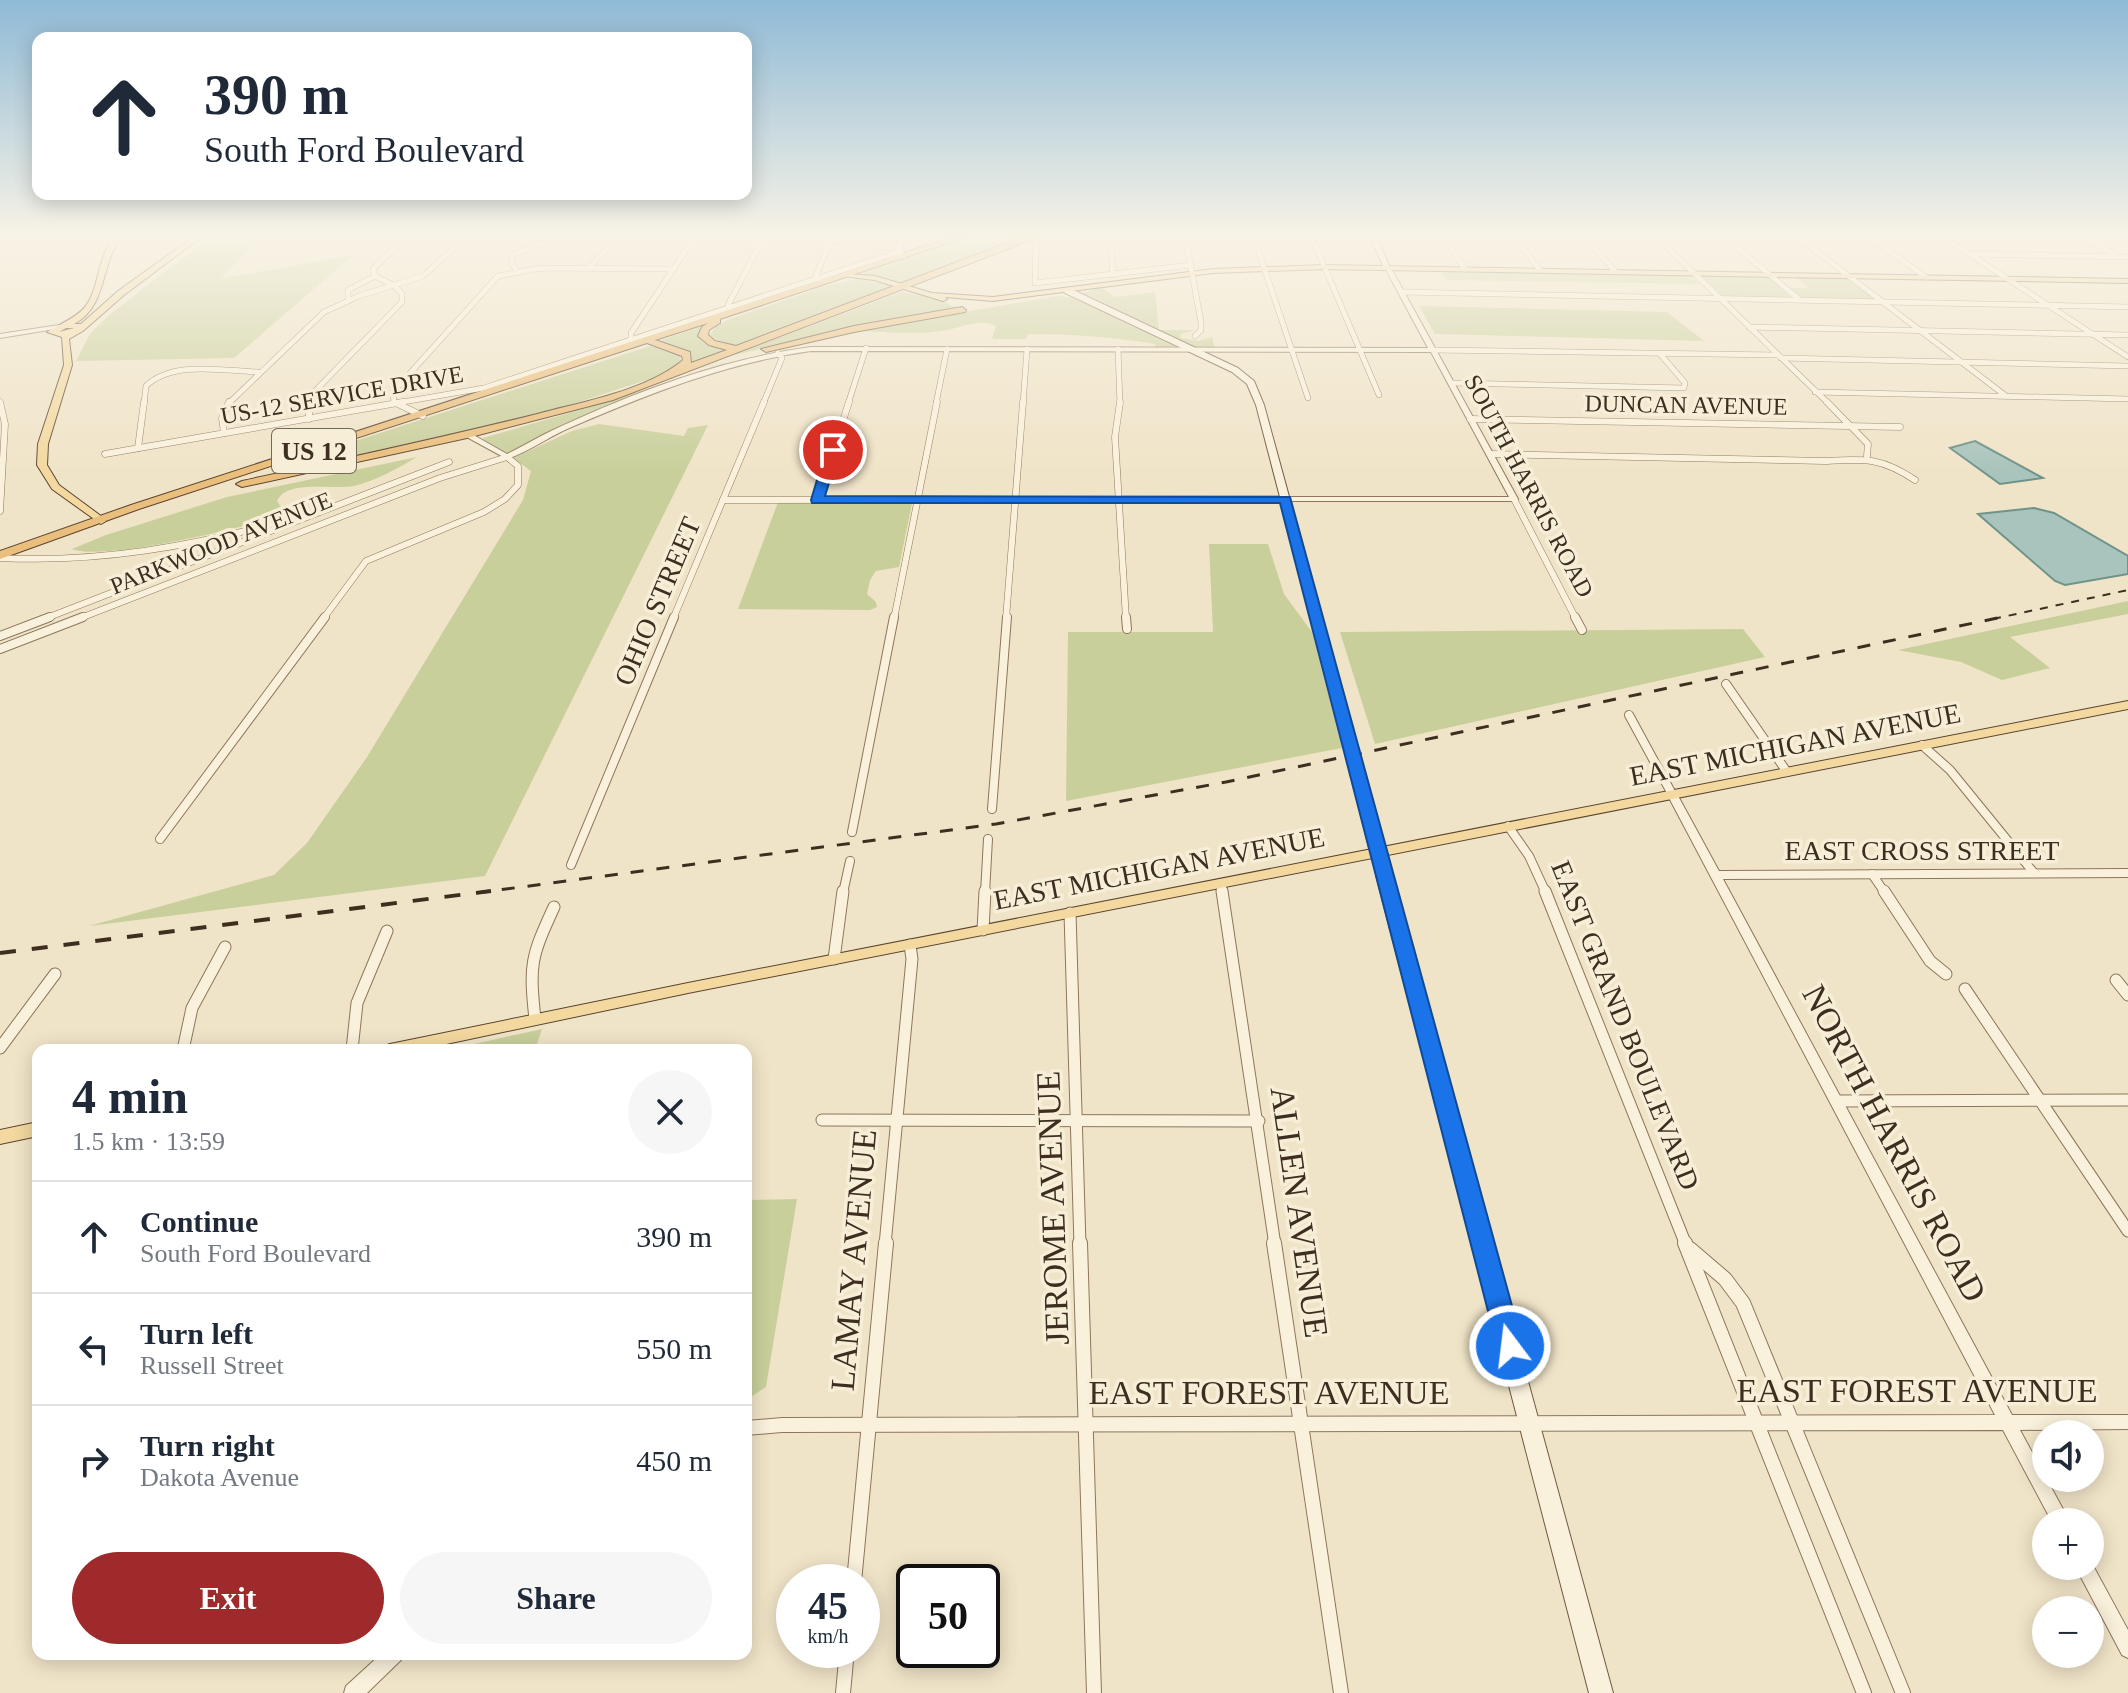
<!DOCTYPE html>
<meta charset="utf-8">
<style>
:root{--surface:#fff;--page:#f6f6f7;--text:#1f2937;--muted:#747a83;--line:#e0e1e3;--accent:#9e2a2b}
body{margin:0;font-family:Georgia,serif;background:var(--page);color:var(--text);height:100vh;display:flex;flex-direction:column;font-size:30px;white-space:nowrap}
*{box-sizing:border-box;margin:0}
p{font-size:26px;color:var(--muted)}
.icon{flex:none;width:44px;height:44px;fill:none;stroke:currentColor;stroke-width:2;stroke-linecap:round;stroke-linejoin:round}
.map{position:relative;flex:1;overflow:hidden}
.panel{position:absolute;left:32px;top:1044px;width:720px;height:616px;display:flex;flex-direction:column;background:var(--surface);border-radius:16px;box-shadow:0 4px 20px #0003}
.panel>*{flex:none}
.top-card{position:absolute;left:32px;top:32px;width:720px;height:168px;border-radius:16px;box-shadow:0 4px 20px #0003;background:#fff;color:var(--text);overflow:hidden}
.tools{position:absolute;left:2032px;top:1420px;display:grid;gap:16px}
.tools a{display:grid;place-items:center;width:72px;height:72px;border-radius:50%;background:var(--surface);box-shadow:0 4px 20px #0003;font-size:40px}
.speed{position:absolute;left:776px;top:1564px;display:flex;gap:16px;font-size:40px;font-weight:700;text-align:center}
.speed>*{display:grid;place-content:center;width:104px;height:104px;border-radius:50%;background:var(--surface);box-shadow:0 4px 20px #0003;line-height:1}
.speed small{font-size:20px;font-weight:400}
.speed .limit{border:4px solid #111;border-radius:12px;background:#fff;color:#111}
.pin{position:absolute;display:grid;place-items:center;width:68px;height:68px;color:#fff;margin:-34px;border:4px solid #fff;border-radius:50%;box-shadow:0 2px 8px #0007}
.me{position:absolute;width:88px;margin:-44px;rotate:345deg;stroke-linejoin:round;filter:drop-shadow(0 0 6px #0008)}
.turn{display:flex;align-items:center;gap:28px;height:168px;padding:0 40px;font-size:36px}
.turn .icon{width:104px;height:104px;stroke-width:2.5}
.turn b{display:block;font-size:56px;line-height:68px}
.round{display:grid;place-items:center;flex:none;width:84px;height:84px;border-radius:42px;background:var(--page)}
.head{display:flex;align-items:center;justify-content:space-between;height:136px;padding:0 40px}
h1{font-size:48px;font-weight:700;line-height:60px}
.primary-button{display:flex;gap:16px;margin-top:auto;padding:16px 40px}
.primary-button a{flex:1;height:92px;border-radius:48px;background:var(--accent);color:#fff;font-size:32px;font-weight:700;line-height:92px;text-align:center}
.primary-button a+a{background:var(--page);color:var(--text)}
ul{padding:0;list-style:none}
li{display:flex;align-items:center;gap:24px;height:112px;padding:0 40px;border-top:2px solid var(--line)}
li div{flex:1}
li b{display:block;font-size:30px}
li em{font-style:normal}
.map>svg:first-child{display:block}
.green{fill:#c9cf9b}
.water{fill:#a9c4bc;stroke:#6f938a;stroke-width:2}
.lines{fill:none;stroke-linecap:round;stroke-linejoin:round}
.minor-far4-casing{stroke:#8d765c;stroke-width:6}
.minor-far3-casing{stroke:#8d765c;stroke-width:7}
.minor-far2-casing{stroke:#8d765c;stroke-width:10}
.minor-far1-casing{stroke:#8d765c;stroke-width:13}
.minor-casing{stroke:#8d765c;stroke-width:16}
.tertiary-casing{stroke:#8d765c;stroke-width:2}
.secondary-casing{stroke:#6f573f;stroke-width:2}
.primary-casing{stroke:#5b4430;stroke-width:2}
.trunk-casing{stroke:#5b4430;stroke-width:2}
.motorway-casing{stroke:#5b4430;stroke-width:2}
.minor-far4{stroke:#faf1dc;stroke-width:5}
.minor-far3{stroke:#faf1dc;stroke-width:6}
.minor-far2{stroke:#faf1dc;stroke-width:8}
.minor-far1{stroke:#faf1dc;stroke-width:11}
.minor{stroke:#faf1dc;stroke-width:14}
.tertiary{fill:#faf1dc;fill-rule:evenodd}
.secondary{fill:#faf1dc;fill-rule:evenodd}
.primary{fill:#f3d9a0;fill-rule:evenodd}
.trunk{fill:#eabe7c;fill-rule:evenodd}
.motorway{fill:#e0a458;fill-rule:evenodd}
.rail-far2{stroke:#3d2e20;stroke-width:2;stroke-dasharray:8 8;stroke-linecap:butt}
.rail-far1{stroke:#3d2e20;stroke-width:3;stroke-dasharray:13 13;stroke-linecap:butt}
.rail{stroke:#3d2e20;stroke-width:4;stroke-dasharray:16 16;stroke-linecap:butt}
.secondary-bridge-casing{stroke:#6f573f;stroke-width:15;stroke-linecap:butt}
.secondary-bridge{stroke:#faf1dc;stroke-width:13}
.route{fill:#1a73e8;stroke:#114b97;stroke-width:2}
.labels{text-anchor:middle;stroke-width:7;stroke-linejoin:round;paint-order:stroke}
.far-street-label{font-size:24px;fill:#3d2e20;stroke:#f7eed8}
.shield{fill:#f7eed8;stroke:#756857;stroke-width:2}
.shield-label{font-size:26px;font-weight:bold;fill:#3d2e20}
.street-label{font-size:28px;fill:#3d2e20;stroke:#f7eed8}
.near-street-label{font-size:34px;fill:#3d2e20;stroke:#f7eed8}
</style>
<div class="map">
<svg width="2128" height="1693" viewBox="0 0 2128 1693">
<rect width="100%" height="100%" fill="#f0e4c8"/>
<!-- green -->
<g class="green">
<polygon points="212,235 256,236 256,243 220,279 353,255 234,358 76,361 90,334 108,316"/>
<polygon points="975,235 1011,238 1009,242 902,283 861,274"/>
<polygon points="1440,271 1687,275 1701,284 1446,280"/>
<polygon points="1701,276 1768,277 1793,299 1726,298"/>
<polygon points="1796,277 1849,279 1875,299 1801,298 1788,288 1808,288"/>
<polygon points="856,279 895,286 737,346 717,340 710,335 716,326 730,319 825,286"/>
<polygon points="1101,287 1115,297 1155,292 1159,330 1195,330 1180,334 1181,338 1199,341 1212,337 1215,349 1194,347 1083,293"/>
<polygon points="902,292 940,299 957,309 838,330 727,357"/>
<path d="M1058,296L1073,298L1174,346L1156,348L1155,344C1113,337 1070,334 1028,334L1026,339H992L996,326C980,317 959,329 941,331C913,336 880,331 852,331Z"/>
<polygon points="1419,306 1667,312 1704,341 1435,334"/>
<polygon points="706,325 699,338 731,350 691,363 690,352 659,341"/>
<polygon points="650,346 680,355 681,362 665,374 539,415 322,462 310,461 312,456 324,451"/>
<polygon points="724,363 731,364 560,426 513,452 502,453 484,442 483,438 610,401"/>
<polygon points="599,424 684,436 688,428 708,425 485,876 89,926 274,875 307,843 367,757 523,500 531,471 513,458 572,431"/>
<path d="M417,457C397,469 377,480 354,486C333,490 286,479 277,501L286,515C247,526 106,562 72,549L106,535L227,497Z"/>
<polygon points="778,502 912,503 899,567 876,571 870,580 867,594 876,602 877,607 870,610 738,609"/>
<polygon points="1209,544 1268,544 1284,594 1312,632 1342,748 1066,801 1068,632 1213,632"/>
<polygon points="2128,601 2128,614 2010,637 2050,668 2002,680 1961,662 1898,650"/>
<polygon points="1743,629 1765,657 1375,744 1340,632"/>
<polygon points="542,1029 535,1050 447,1050"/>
<polygon points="797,1199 766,1387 746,1400 746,1200"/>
</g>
<!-- water -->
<g class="water">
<polygon points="1975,441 2043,478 2000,484 1950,448"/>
<polygon points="2034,508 2054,513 2128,556 2128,574 2065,585 2055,581 1978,514"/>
</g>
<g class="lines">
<!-- minor-far4 casing -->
<g class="minor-far4-casing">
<g id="minor-far4">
<polyline points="1059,235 1036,243 1035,283 1191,265"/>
<polyline points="1110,235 1113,275"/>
<polyline points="1185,235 1201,322 1201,330 1195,336"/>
<polyline points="1253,235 1308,398"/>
<polyline points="1311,235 1379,395"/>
<polyline points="1442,235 1465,269"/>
<polyline points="1513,235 1540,270"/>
<polyline points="1583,235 1615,271"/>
<polyline points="1655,235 1829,404"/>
<polyline points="1722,235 1800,300"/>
<polyline points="1795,235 2006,396"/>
<polyline points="1866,235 1926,277"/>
<polyline points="1940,235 2128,357"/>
<polyline points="2080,235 2115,255"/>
<polyline points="688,247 899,247"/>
<polyline points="1971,254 2128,257"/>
<path d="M589,268C621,226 647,236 695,237"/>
<polyline points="517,271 511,262 514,254 562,235"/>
<polyline points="819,280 815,278 833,235"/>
<polyline points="1402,292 2128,307"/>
<polyline points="348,301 348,290 375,276"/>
<polyline points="730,308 728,305 765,235"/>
<polyline points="1749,327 2128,335"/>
<polyline points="631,341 631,333 696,235"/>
<polyline points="1118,349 1120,404"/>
<polyline points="1433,350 1777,355"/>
<polyline points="1781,358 2128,366"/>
<polyline points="1452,383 1684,388 1685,383 1661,355"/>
<polyline points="1815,392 2128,399"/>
<path d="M144,404L146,386C173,360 224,371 258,372"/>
<polyline points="228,404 324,312 359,296 423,276 469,235"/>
<polyline points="308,404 313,393 402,302 402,294 395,286 375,276 373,269 408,235"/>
<polyline points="391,404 484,388 901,251"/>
<polyline points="398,404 394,402 393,392 498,276 541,268 674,269"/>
<polyline points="763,404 782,358 778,353"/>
<polyline points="848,404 866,348"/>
<polyline points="936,404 947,349"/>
<polyline points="1023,404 1027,349"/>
</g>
</g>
<!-- minor-far3 casing -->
<g class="minor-far3-casing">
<g id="minor-far3">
<polyline points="309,402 309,419"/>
<polyline points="394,402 423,416"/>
<polyline points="1120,402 1115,437 1126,619"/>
<polyline points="1827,402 1868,444 1867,456"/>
<polyline points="1470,419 1900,427"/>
<polyline points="224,433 222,418 229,402"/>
<polyline points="138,448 144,402"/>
<polyline points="105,454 403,402"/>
<path d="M1490,454L1825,461C1865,459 1881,457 1915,480"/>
<polyline points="1514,499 1576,619"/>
<polyline points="723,500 1286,499"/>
<polyline points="817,500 849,402"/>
<polyline points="0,511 5,424 0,402"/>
<path d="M0,558C99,563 193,546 288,520"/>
<polyline points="44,619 449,462"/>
<polyline points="78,619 440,478 507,457 518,466 518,485 505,499 484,512 366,561 323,619"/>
<polyline points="673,619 764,402"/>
<polyline points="894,619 937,402"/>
<polyline points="1006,619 1023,402"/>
</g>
</g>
<!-- minor-far2 casing -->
<g class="minor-far2-casing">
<g id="minor-far2">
<polyline points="1126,617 1127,629"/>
<polyline points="1575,617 1582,630"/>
<polyline points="0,636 50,617"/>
<polyline points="0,649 83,617"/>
<polyline points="1726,684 1787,772"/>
<polyline points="1629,715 1672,794"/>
<polyline points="1922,745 1950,770 2034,873"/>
<polyline points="992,809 1007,617"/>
<polyline points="1508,826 1529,856 1546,893"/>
<polyline points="852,832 894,617"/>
<polyline points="160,839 325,617"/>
<polyline points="571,865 674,617"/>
<polyline points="1872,874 1885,893"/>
<polyline points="1221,883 1223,893"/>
<polyline points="843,893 850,861"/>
<polyline points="985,893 988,839"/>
</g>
</g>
<!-- minor-far1 casing -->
<g class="minor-far1-casing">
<g id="minor-far1">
<polyline points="1222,891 1275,1245"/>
<polyline points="1545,891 1686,1245"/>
<polyline points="1884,891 1930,961 1946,974"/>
<polyline points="1070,913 1080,1245"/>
<polyline points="983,930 985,891"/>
<polyline points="834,959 843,891"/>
<polyline points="2116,980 2128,995"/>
<polyline points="1965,989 2128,1231"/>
<path d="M535,1019C529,964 531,957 554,907"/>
<polyline points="0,1048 55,974"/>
<polyline points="183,1050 192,1008 225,947"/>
<polyline points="352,1050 357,1003 387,931"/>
<polyline points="1836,1101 2128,1100"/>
<polyline points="822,1120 1259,1121"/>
<polyline points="885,1245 912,959 910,945"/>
</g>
</g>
<!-- minor casing -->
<g class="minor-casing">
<g id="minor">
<polyline points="1080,1243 1094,1693"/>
<polyline points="1274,1243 1341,1693"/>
<polyline points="1685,1243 1864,1693"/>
<polyline points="1690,1249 1725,1279 1743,1303 1903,1693"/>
<polyline points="854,1582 886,1243"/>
<polyline points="843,1693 847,1650"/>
</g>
</g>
<!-- tertiary casing -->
<g class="tertiary-casing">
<g id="tertiary">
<path d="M899,235H905L902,247L906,257L903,259C895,253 897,244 899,235Z"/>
<path d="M1388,266L1391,268L1518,499L1517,501H1286L1282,499L1286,497H1509L1431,352L811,351C725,363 646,395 567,429C547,438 528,452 507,459L463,435L470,433L507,454C522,447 536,438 551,431C634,392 721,359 811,347L1428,348L1385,268Z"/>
<polygon points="59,325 62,327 61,328 0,338 0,334"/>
<polygon points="1672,791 1677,794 1719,871 2128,869 2128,877 1723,879 2012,1415 2128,1415 2128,1429 2020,1430 2070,1522 2052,1522 2003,1430 782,1432 746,1435 746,1421 782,1418 1995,1415 1667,794"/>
<polygon points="2090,1560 2128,1630 2128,1658 2122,1655 2075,1566 2090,1566"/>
<polygon points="381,1654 404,1654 401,1660 367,1693 344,1693 346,1686"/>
</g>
</g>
<!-- secondary casing -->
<g class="secondary-casing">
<g id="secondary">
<polygon points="1369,235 1376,235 1391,270 1384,268"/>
<polygon points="1063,288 1069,288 1238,368 1254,381 1264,405 1353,731 1351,734 1347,735 1341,731 1256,405 1247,384 1232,372 1063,292"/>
<polygon points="1359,776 1366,780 1384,851 1382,854 1372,854 1370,851 1352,780"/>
<polygon points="1383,870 1390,875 1613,1693 1589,1693 1376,875"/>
</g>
</g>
<!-- primary casing -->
<g class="primary-casing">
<g id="primary">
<path d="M115,235H122C100,264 108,306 74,324H81L118,291L196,235H204L124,295L83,331L69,339L72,365L48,444L47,465L59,485L105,519L106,521L101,524L52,489L37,465L38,444L64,365L62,337L47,332C59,324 75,319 85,307C100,288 96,259 115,235ZM66,328H74L59,332Z"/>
<polygon points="1324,265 2128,279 2128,283 1324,269 1213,273 993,301 945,297 947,299 943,301 874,280 842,276 846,274 875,276 932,293 993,297 1213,269"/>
<polygon points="2128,701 2128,709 688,993 418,1050 382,1050 384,1046 390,1044 688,983"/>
<polygon points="38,1122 38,1136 0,1144 0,1130"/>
</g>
</g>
<!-- trunk casing -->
<g class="trunk-casing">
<g id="trunk">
<path d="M959,235H972L720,319V323L709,330L708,335L715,341L736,346L1007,243L1010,239L1005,235H1015L1019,239L1013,247L613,400L467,438L242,487L236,484L242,481C342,459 442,438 541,413C586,401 647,390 683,360L682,356L647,343L139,509L0,559V551L131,505ZM708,323L702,327L698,336L709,345L727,350L691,363L690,352L655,340Z"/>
<polygon points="962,307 966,310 965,312 854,332 766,352 761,349 854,326"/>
</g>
</g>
<!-- motorway casing -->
<g class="motorway-casing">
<polygon id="motorway" points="1030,235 1042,235 1013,247 1006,245"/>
</g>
<!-- minor-far4 -->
<use href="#minor-far4" class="minor-far4"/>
<!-- minor-far3 -->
<use href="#minor-far3" class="minor-far3"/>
<!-- minor-far2 -->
<use href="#minor-far2" class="minor-far2"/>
<!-- minor-far1 -->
<use href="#minor-far1" class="minor-far1"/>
<!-- minor -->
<use href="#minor" class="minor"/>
<!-- tertiary -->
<use href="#tertiary" class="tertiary"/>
<!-- secondary -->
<use href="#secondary" class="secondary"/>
<!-- primary -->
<use href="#primary" class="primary"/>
<!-- trunk -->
<use href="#trunk" class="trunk"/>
<!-- motorway -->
<use href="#motorway" class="motorway"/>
<!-- rail-far2 -->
<polyline class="rail-far2" points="1993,619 2128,590"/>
<!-- rail-far1 -->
<polyline class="rail-far1" points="476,893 996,824 1226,782 2002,617"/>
<!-- rail -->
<polyline class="rail" points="0,953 491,891"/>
<!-- secondary-bridge casing -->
<g class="secondary-bridge-casing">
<g id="secondary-bridge">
<polyline points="1347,731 1359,780"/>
<polyline points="1377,851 1383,875"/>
</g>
</g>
<!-- secondary-bridge -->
<use href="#secondary-bridge" class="secondary-bridge"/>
</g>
<!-- sky -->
<linearGradient id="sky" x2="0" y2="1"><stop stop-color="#8fbad6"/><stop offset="0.5" stop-color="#f8f3e6"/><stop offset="1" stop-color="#f8f3e6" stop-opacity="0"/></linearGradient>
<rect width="2128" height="472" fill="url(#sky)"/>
<!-- route -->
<polygon class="route" points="833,447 839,450 825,496 1290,497 1523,1346 1519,1353 1510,1357 1501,1353 1497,1346 1280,503 812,503 811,500 826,450"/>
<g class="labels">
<!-- far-street labels -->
<g class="far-street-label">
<text transform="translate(342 395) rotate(-10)" y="8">US-12 SERVICE DRIVE</text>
<text transform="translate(1686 405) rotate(1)" y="8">DUNCAN AVENUE</text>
<text transform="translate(1529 486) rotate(62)" y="8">SOUTH HARRIS ROAD</text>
<text transform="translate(221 543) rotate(-22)" y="8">PARKWOOD AVENUE</text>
</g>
<!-- shield labels -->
<rect class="shield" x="272" y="429" width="84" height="44" rx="6"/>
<g class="shield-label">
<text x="314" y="460">US 12</text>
</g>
<!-- street labels -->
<g class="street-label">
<text transform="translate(657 601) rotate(-67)" y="10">OHIO STREET</text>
<text transform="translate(1795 744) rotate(-11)" y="10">EAST MICHIGAN AVENUE</text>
<text x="1922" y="860">EAST CROSS STREET</text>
<text transform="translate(1159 868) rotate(-11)" y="10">EAST MICHIGAN AVENUE</text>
<text transform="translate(1626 1025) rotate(68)" y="10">EAST GRAND BOULEVARD</text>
</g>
<!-- near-street labels -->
<g class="near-street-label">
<text transform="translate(1895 1143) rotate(62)" y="12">NORTH HARRIS ROAD</text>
<text transform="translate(1052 1208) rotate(-92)" y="12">JEROME AVENUE</text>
<text transform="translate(1300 1212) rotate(82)" y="12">ALLEN AVENUE</text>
<text transform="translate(853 1260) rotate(-85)" y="12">LAMAY AVENUE</text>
<text x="1917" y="1402">EAST FOREST AVENUE</text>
<text x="1269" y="1404">EAST FOREST AVENUE</text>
</g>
</g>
</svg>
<div class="tools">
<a><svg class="icon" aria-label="sound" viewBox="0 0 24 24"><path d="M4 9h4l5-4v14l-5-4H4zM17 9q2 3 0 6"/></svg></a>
<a>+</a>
<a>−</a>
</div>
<div class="speed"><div>45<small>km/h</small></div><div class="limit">50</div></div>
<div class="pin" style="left:833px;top:450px;background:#d93025"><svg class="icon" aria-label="arrive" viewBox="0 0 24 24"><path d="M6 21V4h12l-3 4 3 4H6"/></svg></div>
<svg class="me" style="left:1510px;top:1346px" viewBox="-20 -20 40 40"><circle r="17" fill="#1a73e8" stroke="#fff" stroke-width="3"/><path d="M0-11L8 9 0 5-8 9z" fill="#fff"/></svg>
<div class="top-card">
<div class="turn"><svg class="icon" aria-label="ahead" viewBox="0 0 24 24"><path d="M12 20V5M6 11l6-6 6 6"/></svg><div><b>390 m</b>South Ford Boulevard</div></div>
</div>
<section class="panel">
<div class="head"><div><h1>4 min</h1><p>1.5 km · 13:59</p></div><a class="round"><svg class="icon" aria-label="close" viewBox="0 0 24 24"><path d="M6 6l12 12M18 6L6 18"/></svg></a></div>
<ul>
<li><svg class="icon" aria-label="ahead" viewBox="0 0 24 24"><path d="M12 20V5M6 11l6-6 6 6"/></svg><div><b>Continue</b><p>South Ford Boulevard</p></div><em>390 m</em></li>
<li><svg class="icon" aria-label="left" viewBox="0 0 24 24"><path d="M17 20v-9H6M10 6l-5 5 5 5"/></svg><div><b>Turn left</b><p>Russell Street</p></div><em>550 m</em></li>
<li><svg class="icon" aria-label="right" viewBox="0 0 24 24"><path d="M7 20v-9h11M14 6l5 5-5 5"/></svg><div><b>Turn right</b><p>Dakota Avenue</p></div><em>450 m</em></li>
</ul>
<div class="primary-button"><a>Exit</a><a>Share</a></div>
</section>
</div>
